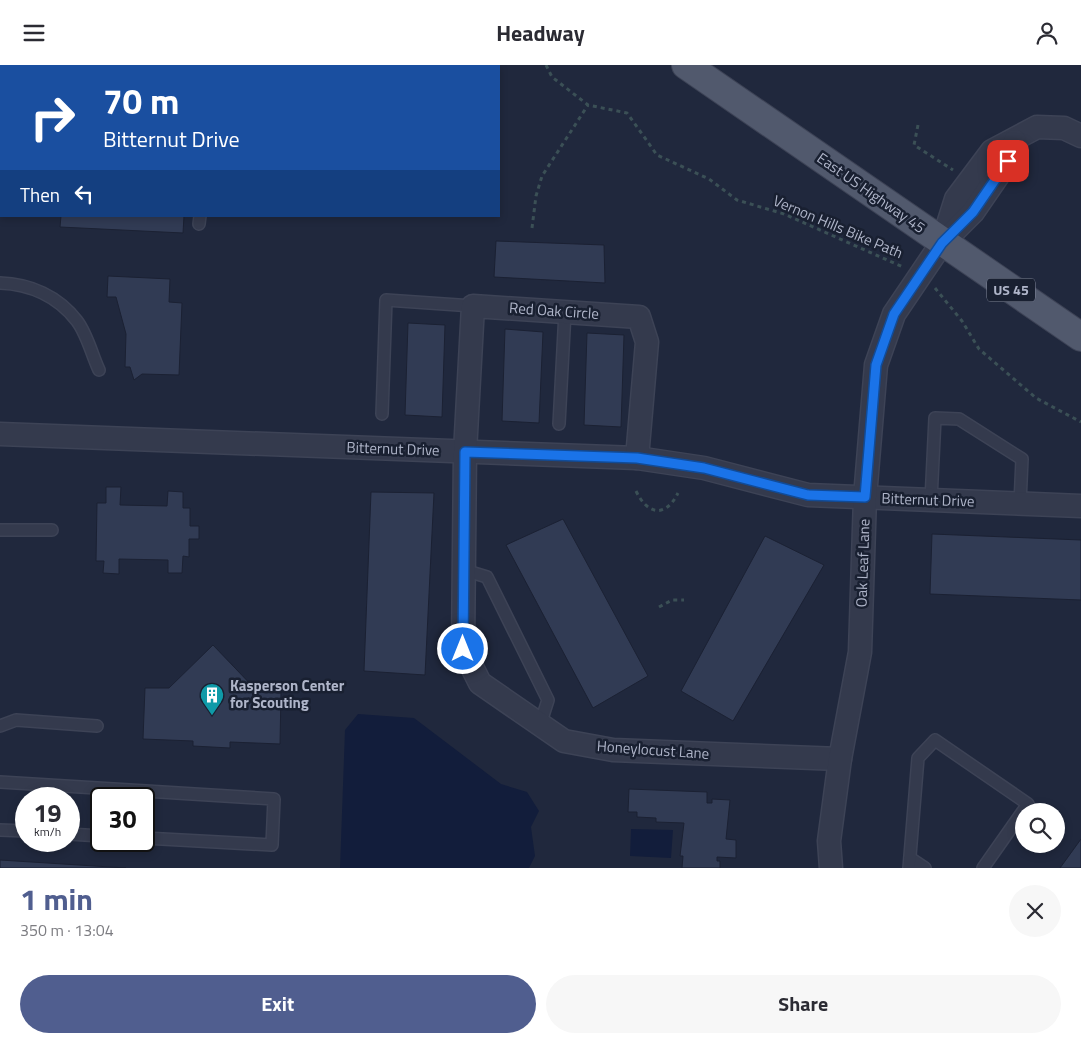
<!DOCTYPE html>
<meta charset="utf-8">
<style>
:root{--surface:#fff;--page:#f7f7f7;--text:#2b2b33;--muted:#7c7c81;--accent:#505e8f}
body{margin:0;font-family:"Titillium Web",sans-serif;background:var(--page);color:var(--text);height:100vh;display:flex;flex-direction:column;font-size:19px;white-space:nowrap}
*{box-sizing:border-box;margin:0}
p{font-size:16px;color:var(--muted)}
.icon{flex:none;width:28px;height:28px;fill:none;stroke:currentColor;stroke-width:2;stroke-linecap:round;stroke-linejoin:round}
.map{position:relative;height:803px;overflow:hidden}
.drawer{display:flex;flex-direction:column;background:var(--surface);flex:1}
.drawer>*{flex:none}
.banner{position:absolute;left:0px;top:0px;width:500px;height:152px;box-shadow:0 2px 8px #0003;background:#1a4fa0;color:#fff;overflow:hidden}
.controls{position:absolute;left:1015px;top:738px;display:grid;gap:10px}
.controls a{display:grid;place-items:center;width:50px;height:50px;border-radius:50%;background:var(--surface);box-shadow:0 2px 8px #0003;font-size:25px}
.speed{position:absolute;left:15px;top:722px;display:flex;gap:10px;font-size:25px;font-weight:700;text-align:center}
.speed>*{display:grid;place-content:center;width:65px;height:65px;border-radius:50%;background:var(--surface);box-shadow:0 2px 8px #0003;line-height:1}
.speed small{font-size:12px;font-weight:400}
.speed .limit{border:2px solid #111;border-radius:8px;background:#fff;color:#111}
.pin{position:absolute;display:grid;place-items:center;width:42px;height:42px;color:#fff;margin:-21px;border-radius:10px;box-shadow:0 2px 8px #0006}
.me{position:absolute;width:55px;margin:-28px;rotate:0deg;stroke-linejoin:round;filter:drop-shadow(0 0 4px #0008)}
.turn{display:flex;align-items:center;gap:18px;height:105px;padding:0 20px;font-size:22px}
.turn .icon{width:65px;height:65px;stroke-width:2.5}
.turn b{display:block;font-size:35px;line-height:42px}
.then{display:flex;align-items:center;height:48px;padding:0 20px;background:#0003;gap:10px;font-size:19px}
.round{display:grid;place-items:center;flex:none;width:52px;height:52px;border-radius:26px;background:var(--page)}
.headline{display:flex;align-items:center;justify-content:space-between;height:85px;padding:0 20px}
h1{font-size:30px;font-weight:700;line-height:38px;color:var(--accent)}
.cta{display:flex;gap:10px;margin-top:auto;padding:10px 20px}
.cta a{flex:1;height:58px;border-radius:30px;background:var(--accent);color:#fff;font-size:20px;font-weight:700;line-height:58px;text-align:center}
.cta a+a{background:var(--page);color:var(--text)}
header{display:flex;justify-content:space-between;align-items:center;height:65px;padding:0 20px;background:var(--surface);font-size:22px;font-weight:700}
.map>svg:first-child{display:block}
.water{fill:#121d3b}
.building{fill:#313b54;stroke:#1b2133}
.lines{fill:none;stroke-linecap:round;stroke-linejoin:round}
.service-casing{stroke:#3d4356;stroke-width:14}
.minor-casing{stroke:#3d4356;stroke-width:25}
.primary-casing{stroke:#3d4356;stroke-width:30}
.path{stroke:#3b5056;stroke-width:3;stroke-dasharray:4 4;stroke-linecap:butt}
.service{stroke:#343a4d;stroke-width:11}
.minor{stroke:#343a4d;stroke-width:22}
.primary{stroke:#51596d;stroke-width:28}
.route-casing{stroke:#114b97;stroke-width:12}
.route{stroke:#1a73e8;stroke-width:9}
.labels{text-anchor:middle;stroke-width:5;stroke-linejoin:round;paint-order:stroke}
.shield{fill:#192031;stroke:#82889b;stroke-width:1}
.shield-label{font-size:14px;font-weight:bold;fill:#afb5c9}
.street-label{font-size:15px;fill:#afb5c9;stroke:#192031}
.poi-label{font-size:15px;font-weight:bold;fill:#afb5c9;stroke:#192031;text-anchor:start}
</style>
<header><svg class="icon" aria-label="menu" viewBox="0 0 24 24"><path d="M4 6h16M4 12h16M4 18h16"/></svg>Headway<svg class="icon" aria-label="person" viewBox="0 0 24 24"><circle cx="12" cy="8" r="4"/><path d="M4 21q1-7 8-7t8 7"/></svg></header>
<div class="map">
<svg width="1081" height="803" viewBox="0 0 1081 803">
<rect width="100%" height="100%" fill="#20283d"/>
<!-- water -->
<g class="water">
<polygon points="358,649 414,653 501,719 527,727 539,746 531,762 535,791 529,803 340,803 345,665"/>
<polygon points="631,764 673,765 671,793 630,791"/>
</g>
<!-- building -->
<g class="building">
<polygon points="61,151 184,151 183,168 60,162"/>
<polygon points="496,176 604,180 605,218 494,212"/>
<polygon points="108,211 170,214 169,237 182,238 179,310 142,309 134,315 130,302 125,302 126,269 116,232 107,232"/>
<polygon points="408,258 445,260 442,352 405,350"/>
<polygon points="505,264 543,267 539,358 502,356"/>
<polygon points="587,268 624,270 621,362 584,360"/>
<polygon points="106,422 121,422 120,440 167,441 168,426 183,427 183,443 190,443 190,461 199,461 199,474 189,474 189,492 183,491 182,508 168,508 168,495 119,494 119,509 103,508 104,496 96,496 97,438 106,438"/>
<polygon points="371,427 434,428 425,610 364,606"/>
<polygon points="563,454 648,611 593,643 506,480"/>
<polygon points="932,469 1081,475 1081,535 930,529"/>
<polygon points="765,471 824,500 733,656 681,626"/>
<polygon points="213,580 258,627 281,628 280,679 230,677 230,683 193,681 193,676 143,674 145,623 169,623"/>
<polygon points="629,724 707,727 707,738 712,738 712,734 730,735 726,774 736,775 736,793 717,792 717,796 720,796 720,803 682,803 683,791 680,791 684,758 656,757 656,753 637,752 637,747 628,747"/>
<polygon points="1081,774 1081,803 1060,803"/>
<polygon points="0,795 126,803 0,803"/>
</g>
<g class="lines">
<!-- service casing -->
<g class="service-casing">
<g id="service">
<polyline points="0,106 1,105"/>
<polyline points="199,159 200,151"/>
<path d="M0,218C30,219 58,231 77,256C87,269 92,290 99,305"/>
<polyline points="382,349 386,235 473,241"/>
<polyline points="559,359 565,247"/>
<polyline points="931,435 935,353 959,354 1022,394 1020,439"/>
<polyline points="0,465 52,465"/>
<polyline points="464,505 487,512 548,635 540,660"/>
<polyline points="0,661 16,655 97,661"/>
<polyline points="0,717 274,734 272,780 144,773"/>
<polyline points="0,765 26,766"/>
<polyline points="69,769 101,771"/>
<polyline points="910,793 925,803"/>
<polyline points="909,803 918,693 935,675 1028,739 983,803"/>
</g>
</g>
<!-- minor casing -->
<g class="minor-casing">
<g id="minor">
<polyline points="943,175 956,134 992,86 1037,62 1064,63 1081,71"/>
<polyline points="0,369 637,393 704,403 808,430 1081,441"/>
<polyline points="637,393 647,277 639,252 473,241 465,387 463,584 480,618 564,676 613,685 840,694"/>
<polyline points="831,803 829,776 840,694 860,587 865,432 876,300 894,249 942,178 973,147 1008,96 1015,76"/>
</g>
</g>
<!-- primary casing -->
<g class="primary-casing">
<polyline id="primary" points="686,0 1081,272"/>
</g>
<!-- path -->
<g class="path">
<polyline points="546,0 552,12 588,40 627,48 657,90 709,114 737,135 784,149 903,202"/>
<polyline points="918,60 914,80 953,105"/>
<polyline points="532,163 536,131 542,111 588,40"/>
<polyline points="935,223 962,256 979,284 1036,333 1081,357"/>
<path d="M636,426C647,449 665,454 678,428"/>
<polyline points="659,542 672,535 684,535"/>
</g>
<!-- service -->
<use href="#service" class="service"/>
<!-- minor -->
<use href="#minor" class="minor"/>
<!-- primary -->
<use href="#primary" class="primary"/>
</g>
<g class="lines">
<!-- route casing -->
<g class="route-casing">
<polyline id="route" points="463,584 465,387 637,393 704,403 808,430 865,432 876,300 894,249 942,178 973,147 1008,96"/>
</g>
<!-- route -->
<use href="#route" class="route"/>
</g>
<!-- icons -->
<defs>
<g id="building-pin" transform="scale(1.25)"><path d="M0 17L-7.5 6A9.5 9.5 0 1 1 7.5 6Z" fill="#0f9aa8" stroke="#192031"/><path d="M-4-6H4V6H1V3H-1V6H-4ZM-2.5-4.3h1.7v1.8h-1.7ZM.8-4.3h1.7v1.8H.8ZM-2.5-1h1.7V.8h-1.7ZM.8-1h1.7V.8H.8Z" fill="#fff"/></g>
</defs>
<g fill-rule="evenodd">
<use href="#building-pin" x="212" y="630"/>
</g>
<g class="labels">
<!-- shield labels -->
<rect class="shield" x="987" y="213.5" width="48" height="23" rx="4"/>
<g class="shield-label">
<text x="1011" y="230">US 45</text>
</g>
<!-- street labels -->
<g class="street-label">
<text transform="translate(871 128) rotate(35)" y="5">East US Highway 45</text>
<text transform="translate(838 162) rotate(23)" y="5">Vernon Hills Bike Path</text>
<text transform="translate(554 246) rotate(4)" y="5">Red Oak Circle</text>
<text transform="translate(393 384) rotate(2)" y="5">Bitternut Drive</text>
<text transform="translate(928 435) rotate(2)" y="5">Bitternut Drive</text>
<text transform="translate(863 498) rotate(-88)" y="5">Oak Leaf Lane</text>
<text transform="translate(653 685) rotate(4)" y="5">Honeylocust Lane</text>
</g>
<!-- poi labels -->
<g class="poi-label">
<text x="230" y="626">Kasperson Center<tspan x="230" dy="17">for Scouting</tspan></text>
</g>
</g>
</svg>
<div class="controls">
<a><svg class="icon" aria-label="search" viewBox="0 0 24 24"><circle cx="10" cy="10" r="6"/><path d="M15 15l6 6"/></svg></a>
</div>
<div class="speed"><div>19<small>km/h</small></div><div class="limit">30</div></div>
<div class="pin" style="left:1008px;top:96px;background:#d93025"><svg class="icon" aria-label="arrive" viewBox="0 0 24 24"><path d="M6 21V4h12l-3 4 3 4H6"/></svg></div>
<svg class="me" style="left:463px;top:584px" viewBox="-20 -20 40 40"><circle r="17" fill="#1a73e8" stroke="#fff" stroke-width="3"/><path d="M0-11L8 9 0 5-8 9z" fill="#fff"/></svg>
<div class="banner">
<div class="turn"><svg class="icon" aria-label="right" viewBox="0 0 24 24"><path d="M7 20v-9h11M14 6l5 5-5 5"/></svg><div><b>70 m</b>Bitternut Drive</div></div>
<div class="then">Then<svg class="icon" aria-label="left" viewBox="0 0 24 24"><path d="M17 20v-9H6M10 6l-5 5 5 5"/></svg></div>
</div>
</div>
<section class="drawer">
<div class="headline"><div><h1>1 min</h1><p>350 m · 13:04</p></div><a class="round"><svg class="icon" aria-label="close" viewBox="0 0 24 24"><path d="M6 6l12 12M18 6L6 18"/></svg></a></div>
<div class="cta"><a>Exit</a><a>Share</a></div>
</section>
